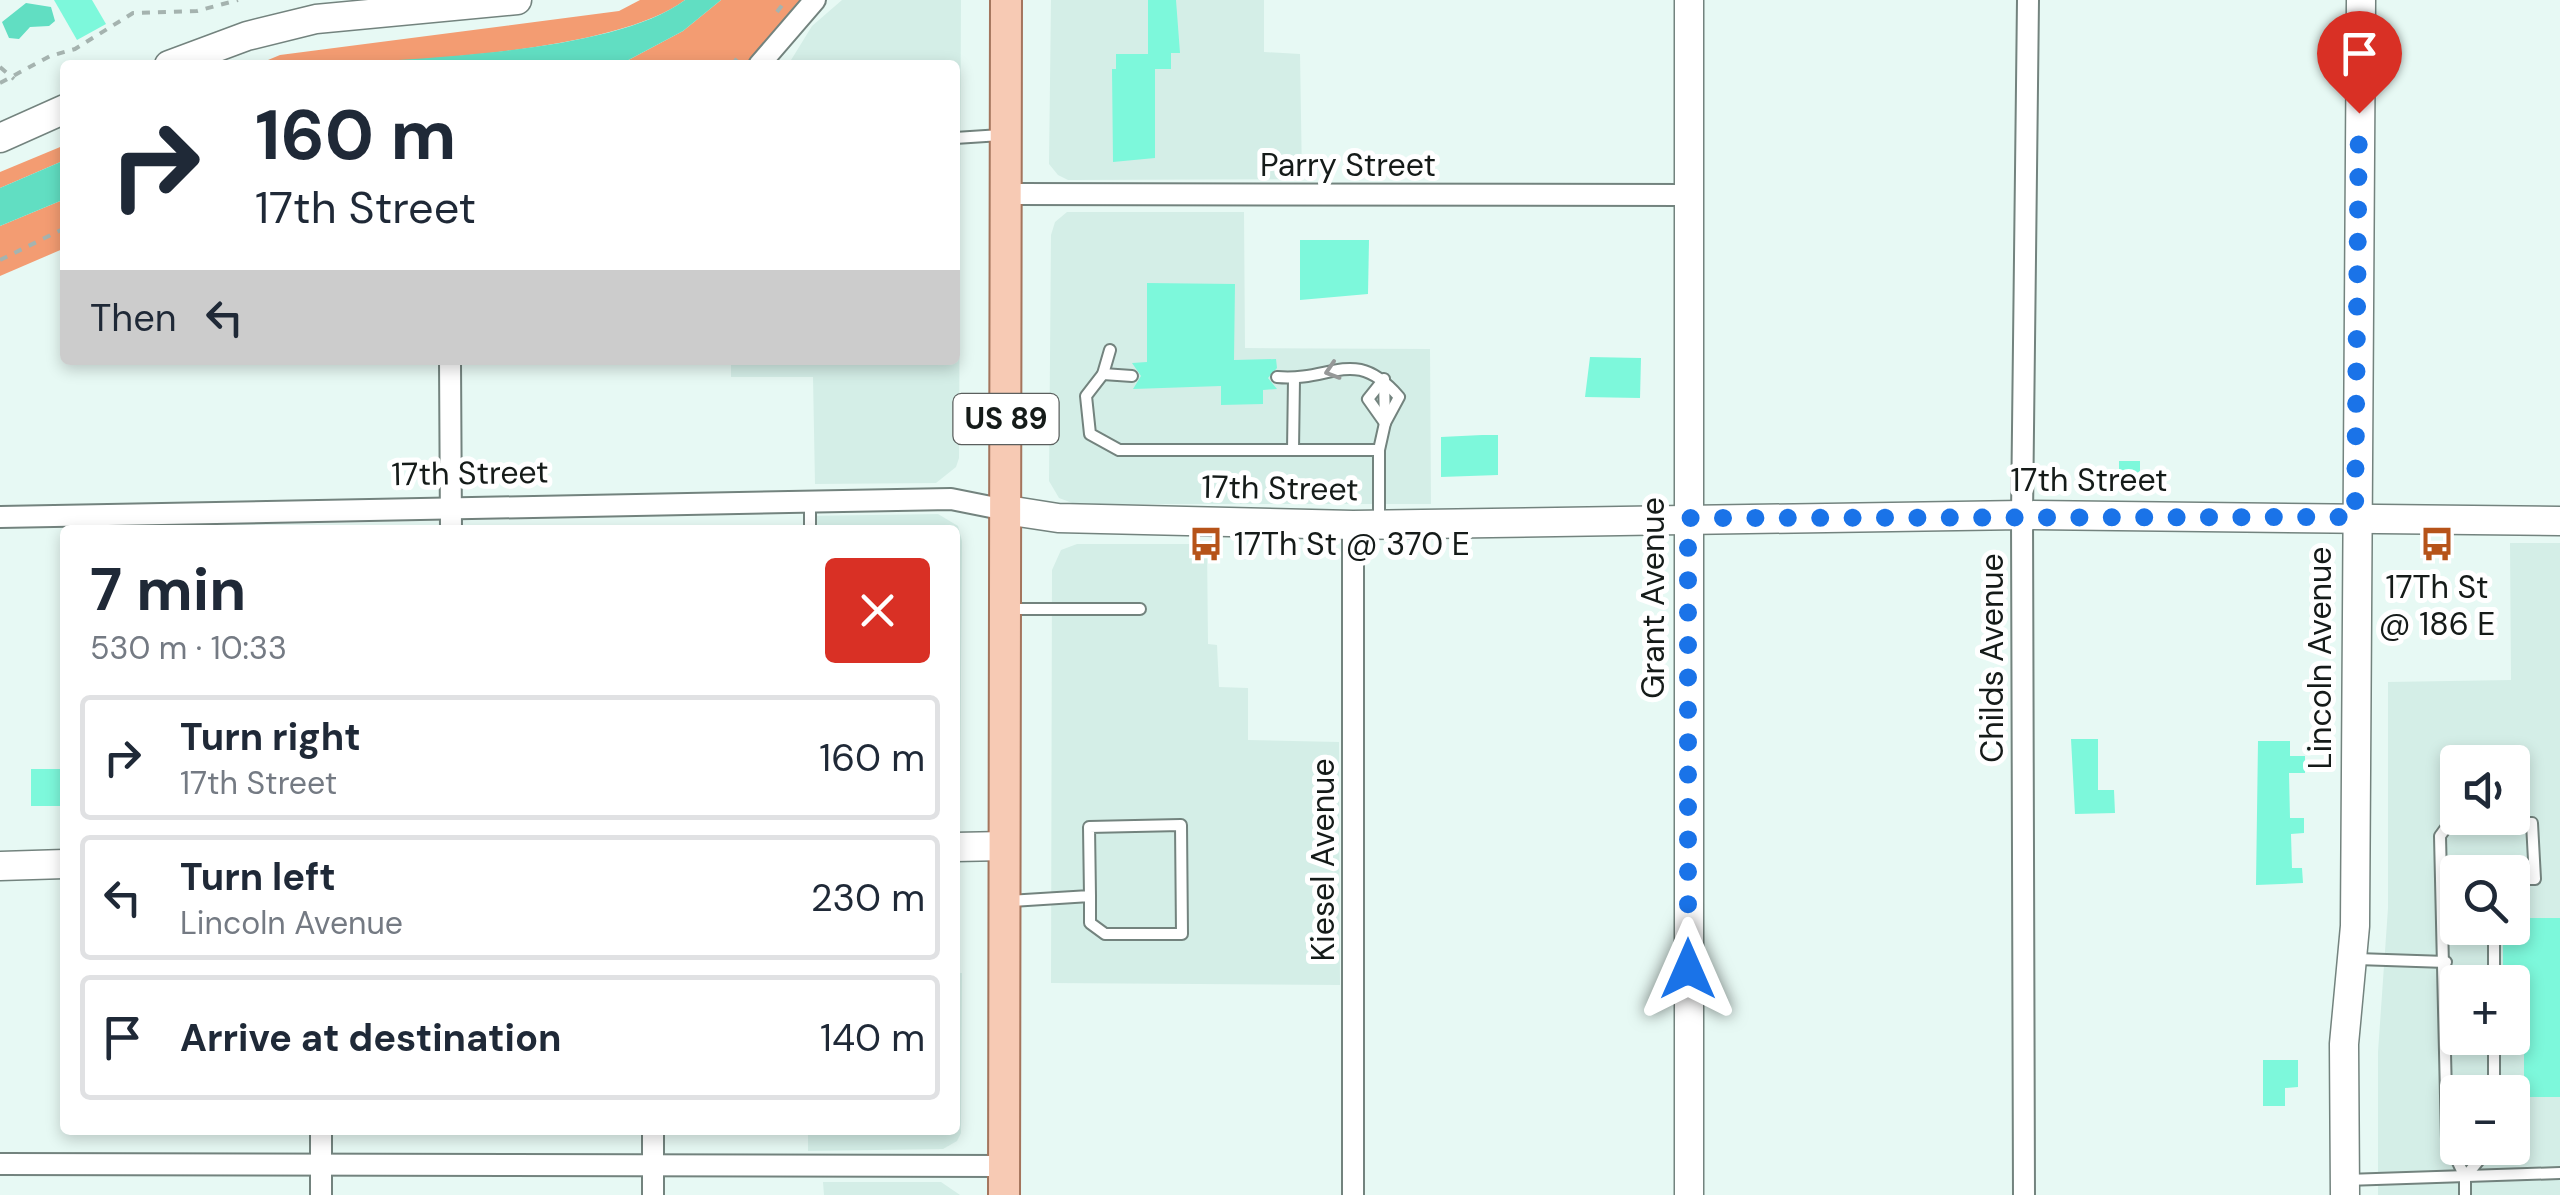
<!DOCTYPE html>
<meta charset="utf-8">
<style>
:root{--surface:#fff;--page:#f6f6f7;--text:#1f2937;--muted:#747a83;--line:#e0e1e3}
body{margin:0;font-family:"DM Sans",sans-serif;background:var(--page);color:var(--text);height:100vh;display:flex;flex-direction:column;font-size:38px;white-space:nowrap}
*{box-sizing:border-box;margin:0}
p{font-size:32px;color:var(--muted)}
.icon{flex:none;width:55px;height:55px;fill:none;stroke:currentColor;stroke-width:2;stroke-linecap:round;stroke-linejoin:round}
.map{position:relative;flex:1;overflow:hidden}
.sheet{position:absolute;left:60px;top:525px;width:900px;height:610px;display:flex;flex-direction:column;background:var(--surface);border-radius:10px;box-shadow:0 5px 15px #0003}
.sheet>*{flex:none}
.hud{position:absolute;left:60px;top:60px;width:900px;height:305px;border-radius:10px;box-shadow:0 5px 15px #0003;background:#fff;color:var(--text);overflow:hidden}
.fabs{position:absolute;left:2440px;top:745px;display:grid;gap:20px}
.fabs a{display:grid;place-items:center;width:90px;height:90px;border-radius:10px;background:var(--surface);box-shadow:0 5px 15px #0003;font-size:50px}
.pin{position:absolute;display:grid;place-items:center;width:85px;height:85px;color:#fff;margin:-102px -42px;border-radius:50% 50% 50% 0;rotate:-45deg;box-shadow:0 0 10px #0007}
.pin .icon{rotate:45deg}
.me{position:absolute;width:110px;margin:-55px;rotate:0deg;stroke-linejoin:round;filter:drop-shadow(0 0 8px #0008)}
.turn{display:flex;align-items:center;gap:35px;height:210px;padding:0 30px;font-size:45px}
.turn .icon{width:130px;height:130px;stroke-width:2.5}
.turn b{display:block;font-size:70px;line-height:85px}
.then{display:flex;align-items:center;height:95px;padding:0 30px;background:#0003;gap:20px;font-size:38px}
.round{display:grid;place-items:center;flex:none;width:105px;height:105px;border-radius:10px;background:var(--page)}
.summary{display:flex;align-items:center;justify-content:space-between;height:170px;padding:0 30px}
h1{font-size:60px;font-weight:700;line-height:75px}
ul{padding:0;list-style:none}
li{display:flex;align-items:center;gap:30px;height:125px;margin:0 20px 15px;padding:0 10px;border:5px solid var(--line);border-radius:10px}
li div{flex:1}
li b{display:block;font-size:38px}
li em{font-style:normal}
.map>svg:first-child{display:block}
.built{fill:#d4eee7;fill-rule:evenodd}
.forest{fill:#f39c72}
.water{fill:#61dec2}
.building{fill:#7df8db}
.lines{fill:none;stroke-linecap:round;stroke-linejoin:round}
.lane-casing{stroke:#73837e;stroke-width:14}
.street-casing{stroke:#73837e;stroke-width:24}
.secondary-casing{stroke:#73837e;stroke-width:31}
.primary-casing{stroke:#a4755d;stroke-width:34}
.path{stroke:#a5b3af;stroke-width:4;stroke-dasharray:8 8;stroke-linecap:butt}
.lane{stroke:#fff;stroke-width:10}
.street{stroke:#fff;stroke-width:20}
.secondary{stroke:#fff;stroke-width:28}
.primary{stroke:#f7cab4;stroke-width:30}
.oneway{stroke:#969898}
.route{stroke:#1a73e8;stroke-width:18;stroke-dasharray:0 32.4}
.labels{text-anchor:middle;stroke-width:10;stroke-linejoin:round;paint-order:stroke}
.shield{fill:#fff;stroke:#5b5f5e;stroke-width:2.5}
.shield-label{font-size:30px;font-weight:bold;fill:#151b19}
.street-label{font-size:32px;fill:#151b19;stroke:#fff}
.poi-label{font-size:32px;fill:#151b19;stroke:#fff;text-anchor:start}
</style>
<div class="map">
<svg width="2560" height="1195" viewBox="0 0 2560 1195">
<rect width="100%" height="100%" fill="#e7f9f4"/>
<!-- built -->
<g class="built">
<polygon points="842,0 961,0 959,458 956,467 936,483 815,484 813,377 731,377 731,360 955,360 955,65 788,65 812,26"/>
<polygon points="1051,0 1264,0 1264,52 1300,54 1302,179 1068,180 1058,175 1049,164"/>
<polygon points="1067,212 1244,212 1245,348 1430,349 1431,504 1075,504 1059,498 1049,481 1051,235 1055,222"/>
<polygon points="938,514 958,526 962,541 960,807 955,819 955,530 804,530 804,516"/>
<path d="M2510,543H2560V1195H2378V1052L2388,908V682L2511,680ZM2458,762H2512V818H2458ZM2458,872H2512V928H2458ZM2458,982H2512V1038H2458ZM2458,1092H2512V1148H2458Z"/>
<polygon points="1077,544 1207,544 1208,644 1217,645 1219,687 1248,688 1248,740 1339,742 1340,985 1051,983 1052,570 1061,550"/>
<polygon points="955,973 962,973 961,1133 957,1141 943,1149 808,1151 808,1130 955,1130"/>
<polygon points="823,1182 941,1182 960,1195 824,1195"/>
</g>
<!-- forest -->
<g class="forest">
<path d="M640,0H685C607,58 357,65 256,65L280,55L619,11Z"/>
<polygon points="721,0 804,0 747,65 619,65 683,31"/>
<polygon points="65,145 65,160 0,188 0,172"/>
<polygon points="65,199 65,248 0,276 0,226"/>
</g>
<!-- water -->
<g class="water">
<path d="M685,0H721L683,31L619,65H327C420,57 612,54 685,0Z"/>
<polygon points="26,3 51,7 55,21 49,26 30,27 19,39 9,38 2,22"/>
<polygon points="65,160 65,199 0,226 0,188"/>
</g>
<!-- building -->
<g class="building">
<polygon points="54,0 92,0 106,24 77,40"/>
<polygon points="1148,0 1176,0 1180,53 1171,53 1171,69 1155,69 1155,158 1113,162 1112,69 1116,69 1116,54 1148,54"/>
<polygon points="1300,240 1369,240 1368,294 1300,300"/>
<polygon points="1147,283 1235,284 1234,360 1276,359 1277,368 1268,378 1277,389 1263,390 1263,404 1221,405 1221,386 1133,389 1141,376 1132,363 1147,362"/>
<polygon points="1590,357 1641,358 1640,398 1585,397"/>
<polygon points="1482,435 1498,435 1498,475 1441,477 1441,437"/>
<rect x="2119" y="461" width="21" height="23"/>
<polygon points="2071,739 2098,739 2098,790 2114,790 2115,813 2075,814"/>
<polygon points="2258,741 2290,741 2290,756 2305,756 2305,773 2289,773 2290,818 2304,818 2304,833 2291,834 2292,868 2302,868 2303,883 2256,885"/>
<polygon points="31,769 60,769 60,780 65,780 65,806 31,806"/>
<polygon points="2512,918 2560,918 2560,1097 2524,1097 2524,1046 2512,1046 2512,982 2503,982 2503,940 2510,940"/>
<polygon points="2263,1060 2298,1060 2298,1087 2285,1088 2285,1106 2263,1106"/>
</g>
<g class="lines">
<!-- lane casing -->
<g class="lane-casing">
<g id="lane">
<polyline points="955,138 1001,135"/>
<polyline points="1110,350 1103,374 1086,396 1090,434 1119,450 1379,450 1379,524"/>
<polyline points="1103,374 1132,376"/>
<path d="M1277,377C1333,382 1354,345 1399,397L1385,423L1379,450"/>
<polyline points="1384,379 1368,399 1385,423"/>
<polyline points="1384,380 1385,423"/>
<polyline points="1293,450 1294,379"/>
<polyline points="810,530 810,502"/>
<polyline points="1006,609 1140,609"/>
<polyline points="1010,901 1090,896 1090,923 1105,934 1182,934 1181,825 1089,827 1090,896"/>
<polyline points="2494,928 2494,982"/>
<polyline points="2357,959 2446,962"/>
<polyline points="2494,1038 2494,1092"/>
<polyline points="2465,1177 2489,1148"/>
<polyline points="2346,1180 2560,1173"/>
<polyline points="2465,1195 2465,1177 2447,1139 2440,836 2448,825 2459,822 2532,823 2535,879 2512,879"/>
</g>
</g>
<!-- street casing -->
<g class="street-casing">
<g id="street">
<polyline points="759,65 815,0"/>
<polyline points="1007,194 1689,195"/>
<polyline points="450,360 451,530"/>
<polyline points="0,517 951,499 1006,510"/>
<polyline points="653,1130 653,1195"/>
<polyline points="0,1164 1004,1166"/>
<polyline points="321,1195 321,1130"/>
<polyline points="1353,1195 1353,525"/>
<polyline points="2024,1195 2022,515 2028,0"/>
</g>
</g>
<!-- secondary casing -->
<g class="secondary-casing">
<g id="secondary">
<polyline points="169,65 247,36 316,19 517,0"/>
<polyline points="0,138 65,109"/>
<polyline points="1006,510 1058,518 1353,525 2022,515 2560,521"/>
<polyline points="955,847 1005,846"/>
<polyline points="0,866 65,864"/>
<polyline points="1689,1195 1689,0"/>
<polyline points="2345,1195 2344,1044 2355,926 2361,0"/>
</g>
</g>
<!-- primary casing -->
<g class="primary-casing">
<polyline id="primary" points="1004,1195 1006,0"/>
</g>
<!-- path -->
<g class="path">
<polyline points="777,12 786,0"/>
<polyline points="732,65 741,53"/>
<polyline points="0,67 14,79"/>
<polyline points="0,83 50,56 75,49 133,13 197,11 238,0"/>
<polyline points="0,260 65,228"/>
</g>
<!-- lane -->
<use href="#lane" class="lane"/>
<!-- street -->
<use href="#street" class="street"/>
<!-- secondary -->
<use href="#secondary" class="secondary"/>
<!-- primary -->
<use href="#primary" class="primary"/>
</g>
<!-- one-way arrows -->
<defs><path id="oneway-chevron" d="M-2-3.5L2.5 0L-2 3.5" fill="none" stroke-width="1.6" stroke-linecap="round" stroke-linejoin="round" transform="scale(2.5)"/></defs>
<use class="oneway" href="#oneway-chevron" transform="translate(1332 371) rotate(162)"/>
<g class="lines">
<!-- route -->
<polyline class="route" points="1688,969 1688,518 2355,517 2359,113"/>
</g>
<!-- icons -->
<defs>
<g id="bus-bare" transform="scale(2.7)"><path d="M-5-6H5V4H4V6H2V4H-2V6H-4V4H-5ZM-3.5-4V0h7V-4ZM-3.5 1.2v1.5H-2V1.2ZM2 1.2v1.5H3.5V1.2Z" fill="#b65319" stroke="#fff" stroke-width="2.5" paint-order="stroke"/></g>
</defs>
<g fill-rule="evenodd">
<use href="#bus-bare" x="1206" y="544"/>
<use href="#bus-bare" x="2437" y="544"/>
</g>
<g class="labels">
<!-- shield labels -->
<rect class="shield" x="953.5" y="394" width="105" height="50" rx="8"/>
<g class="shield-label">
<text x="1006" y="429">US 89</text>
</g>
<!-- street labels -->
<g class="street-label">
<text x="1348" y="176">Parry Street</text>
<text transform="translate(470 473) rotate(-1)" y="11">17th Street</text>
<text x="2089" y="491">17th Street</text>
<text transform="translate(1280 488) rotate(1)" y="11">17th Street</text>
<text transform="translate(1653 598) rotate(-90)" y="11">Grant Avenue</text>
<text transform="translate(1992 658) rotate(-90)" y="11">Childs Avenue</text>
<text transform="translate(2320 658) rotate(-90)" y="11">Lincoln Avenue</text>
<text transform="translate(1323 860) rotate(-90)" y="11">Kiesel Avenue</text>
</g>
<!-- poi labels -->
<g class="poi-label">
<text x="1234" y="555">17Th St @ 370 E</text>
<text x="2437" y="598" text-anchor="middle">17Th St<tspan x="2437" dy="37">@ 186 E</tspan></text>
</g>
</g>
</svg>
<div class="fabs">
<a><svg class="icon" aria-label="sound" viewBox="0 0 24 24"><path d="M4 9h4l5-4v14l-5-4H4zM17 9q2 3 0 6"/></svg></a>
<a><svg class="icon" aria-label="search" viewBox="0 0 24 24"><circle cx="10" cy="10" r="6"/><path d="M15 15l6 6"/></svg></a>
<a>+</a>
<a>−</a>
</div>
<div class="pin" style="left:2359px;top:113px;background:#d93025"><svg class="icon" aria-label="arrive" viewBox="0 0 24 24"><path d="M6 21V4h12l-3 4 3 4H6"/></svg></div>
<svg class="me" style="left:1688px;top:969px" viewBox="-20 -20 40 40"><path d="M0-17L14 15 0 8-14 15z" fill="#1a73e8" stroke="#fff" stroke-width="4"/></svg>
<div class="hud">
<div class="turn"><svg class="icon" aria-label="right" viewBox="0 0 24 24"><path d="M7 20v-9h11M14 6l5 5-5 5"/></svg><div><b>160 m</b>17th Street</div></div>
<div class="then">Then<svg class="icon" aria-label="left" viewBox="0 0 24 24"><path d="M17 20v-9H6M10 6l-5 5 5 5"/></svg></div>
</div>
<section class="sheet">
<div class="summary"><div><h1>7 min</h1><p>530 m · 10:33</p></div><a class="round" style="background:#d93025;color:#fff"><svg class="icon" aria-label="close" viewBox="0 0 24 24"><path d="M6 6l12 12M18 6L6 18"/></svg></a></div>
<ul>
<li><svg class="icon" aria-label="right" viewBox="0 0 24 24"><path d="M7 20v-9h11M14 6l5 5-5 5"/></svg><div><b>Turn right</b><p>17th Street</p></div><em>160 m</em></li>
<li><svg class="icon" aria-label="left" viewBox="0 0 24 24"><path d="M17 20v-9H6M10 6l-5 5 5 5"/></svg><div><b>Turn left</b><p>Lincoln Avenue</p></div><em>230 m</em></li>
<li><svg class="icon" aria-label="arrive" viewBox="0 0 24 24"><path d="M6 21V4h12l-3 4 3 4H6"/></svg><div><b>Arrive at destination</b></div><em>140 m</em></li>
</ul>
</section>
</div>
